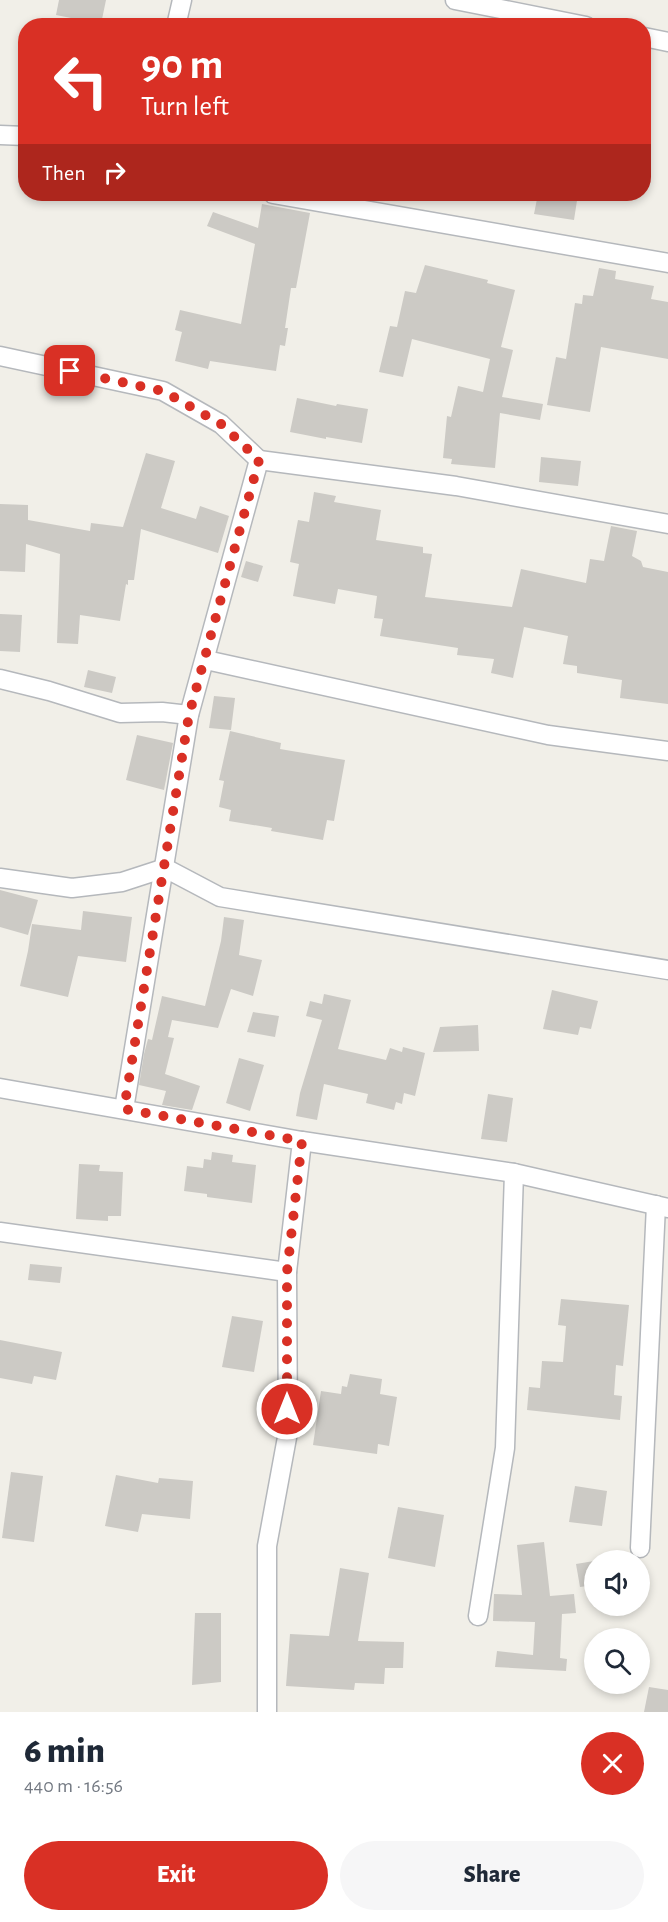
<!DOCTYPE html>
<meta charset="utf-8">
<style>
:root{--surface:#fff;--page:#f6f6f7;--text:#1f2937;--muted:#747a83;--accent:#d93025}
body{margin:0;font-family:"Alegreya Sans",sans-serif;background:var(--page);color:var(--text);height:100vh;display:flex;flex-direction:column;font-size:22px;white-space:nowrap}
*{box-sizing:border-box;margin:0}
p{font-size:20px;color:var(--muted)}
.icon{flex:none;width:33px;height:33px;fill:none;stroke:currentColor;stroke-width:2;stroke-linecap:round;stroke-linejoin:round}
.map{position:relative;height:1712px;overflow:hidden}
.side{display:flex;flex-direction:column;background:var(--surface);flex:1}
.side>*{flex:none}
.top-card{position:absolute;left:18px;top:18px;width:633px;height:183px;border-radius:24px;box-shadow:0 3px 9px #0003;background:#d93025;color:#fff;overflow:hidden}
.tools{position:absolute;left:584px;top:1550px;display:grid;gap:12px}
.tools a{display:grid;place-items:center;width:66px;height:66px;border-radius:50%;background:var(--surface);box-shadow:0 3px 9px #0003;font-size:30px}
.pin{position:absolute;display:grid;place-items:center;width:51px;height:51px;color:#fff;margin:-26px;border-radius:12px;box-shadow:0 3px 9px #0006}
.me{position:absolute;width:66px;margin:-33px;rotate:0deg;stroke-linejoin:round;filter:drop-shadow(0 0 4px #0008)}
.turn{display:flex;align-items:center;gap:21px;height:126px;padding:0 24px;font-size:27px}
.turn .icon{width:78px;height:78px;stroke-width:2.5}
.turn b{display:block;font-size:42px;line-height:51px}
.then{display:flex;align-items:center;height:57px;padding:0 24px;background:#0003;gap:12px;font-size:22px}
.round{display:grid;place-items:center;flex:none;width:63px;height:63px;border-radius:32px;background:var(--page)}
.overview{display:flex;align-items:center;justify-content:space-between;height:102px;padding:0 24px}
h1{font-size:36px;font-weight:800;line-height:45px}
.primary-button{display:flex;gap:12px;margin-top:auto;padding:12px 24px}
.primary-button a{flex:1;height:69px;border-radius:36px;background:var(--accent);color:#fff;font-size:24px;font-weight:800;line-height:69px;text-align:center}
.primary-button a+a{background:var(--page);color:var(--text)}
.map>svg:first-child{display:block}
.building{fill:#cccac5}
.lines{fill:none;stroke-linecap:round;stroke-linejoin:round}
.street-casing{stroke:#b5b8bc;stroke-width:21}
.street{stroke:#fff;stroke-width:18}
.route{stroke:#d93025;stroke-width:10;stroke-dasharray:0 18}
</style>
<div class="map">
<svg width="668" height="1712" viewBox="0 0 668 1712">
<rect width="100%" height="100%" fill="#f1efe8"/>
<!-- building -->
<g class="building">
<polygon points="59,0 106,0 101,24 56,15"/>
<polygon points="538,194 578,194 574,220 534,214"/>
<polygon points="262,204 310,213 296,288 291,288 285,328 288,328 285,346 280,345 276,371 210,361 208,369 175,361 182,332 175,330 180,310 241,324 255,244 207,226 213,212 258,228"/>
<polygon points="425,265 488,280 487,283 515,290 501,347 513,350 502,397 543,404 540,420 500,413 495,468 451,464 452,459 443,458 447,416 451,417 458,386 483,392 490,359 412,339 403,377 379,372 390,326 397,327 405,291 416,293"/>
<polygon points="599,268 616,271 615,279 654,286 651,299 668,302 668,359 601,347 590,412 547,405 556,357 566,359 575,303 582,304 583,295 593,296"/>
<polygon points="297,398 336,406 337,404 368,409 362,443 326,437 326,439 290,432"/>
<polygon points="146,453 175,461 161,508 196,519 200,506 229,516 218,553 141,529 134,580 128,580 128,585 126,584 120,621 80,615 78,644 57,643 60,554 26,544 25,572 0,571 0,504 28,505 28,520 90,531 91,523 123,527"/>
<polygon points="541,457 581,461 578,486 539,482"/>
<polygon points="314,492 336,496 334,502 381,510 376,540 423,547 423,553 432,554 425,597 512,607 521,569 586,583 590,559 604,561 611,526 637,531 632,556 641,561 643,567 668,572 668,704 620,698 622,680 577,673 577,666 563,664 568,636 524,627 513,678 491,673 494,659 457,655 458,648 380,636 383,619 374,618 377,596 338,589 335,604 293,596 299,564 290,562 298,520 309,522"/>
<polygon points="246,561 263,566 258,582 241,577"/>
<polygon points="0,614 22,615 20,652 0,651"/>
<polygon points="88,670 116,677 112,693 84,687"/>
<polygon points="214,696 235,698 231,730 209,728"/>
<polygon points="230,731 281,743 280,749 345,760 334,821 327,820 323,840 271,831 272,828 229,821 231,810 219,807 224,781 219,780"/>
<polygon points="137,735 173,743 164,790 126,780"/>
<polygon points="0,890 38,900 28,935 0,927"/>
<polygon points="83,911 132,917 126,962 78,956 68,997 20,986 28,951 32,924 81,930"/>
<polygon points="224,917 244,920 239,955 262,960 253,996 231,989 218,1028 172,1020 168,1037 174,1038 165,1074 200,1086 192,1110 162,1105 166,1091 139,1085 144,1054 148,1039 152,1040 162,996 205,1006 221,941"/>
<polygon points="552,990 598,1001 591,1029 580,1027 578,1035 543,1029"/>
<polygon points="324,994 351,1000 338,1049 386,1060 390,1048 402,1052 403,1047 425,1053 415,1096 404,1093 402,1104 396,1102 394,1110 366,1103 368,1094 324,1084 317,1120 296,1116 300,1093 322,1020 306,1016 310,1001 322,1004"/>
<polygon points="253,1012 279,1016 275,1037 247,1032"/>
<polygon points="478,1025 479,1051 433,1052 440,1027"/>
<polygon points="239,1058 264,1065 250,1111 226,1103"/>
<polygon points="488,1094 513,1098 507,1142 481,1139"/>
<polygon points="212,1152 233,1155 232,1162 256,1165 252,1203 207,1197 207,1194 184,1191 187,1166 203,1168 204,1159 211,1160"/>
<polygon points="79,1164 100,1165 99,1171 123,1172 121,1216 108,1216 108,1221 76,1219"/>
<polygon points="30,1264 62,1267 60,1283 28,1280"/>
<polygon points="561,1299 629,1305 623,1366 616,1365 614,1395 622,1396 620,1420 527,1410 529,1387 540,1388 542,1361 563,1362 566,1326 558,1325"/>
<polygon points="232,1316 263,1321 254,1372 222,1367"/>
<polygon points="0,1340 62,1352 56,1380 34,1376 32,1384 0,1378"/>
<polygon points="350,1374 382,1379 380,1394 397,1397 389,1446 378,1444 377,1454 313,1445 321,1391 341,1394 342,1386 347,1387"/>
<polygon points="11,1472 43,1476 34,1542 2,1538"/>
<polygon points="116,1475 158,1483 159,1478 193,1481 190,1519 142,1514 138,1532 105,1526"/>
<polygon points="575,1486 607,1491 602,1526 569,1522"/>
<polygon points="398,1507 444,1515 435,1567 388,1558"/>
<polygon points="544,1542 550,1596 574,1594 576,1613 562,1614 560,1658 567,1659 566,1671 495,1667 497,1651 533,1655 535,1622 493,1621 494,1594 522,1595 517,1545"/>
<polygon points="594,1561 594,1585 580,1587 576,1564"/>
<polygon points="340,1568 369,1573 358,1641 404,1642 403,1668 385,1668 384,1684 355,1683 354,1690 286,1686 290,1634 329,1636"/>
<polygon points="195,1613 221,1613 221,1682 192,1685"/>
<polygon points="649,1687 668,1690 668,1712 644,1712"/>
</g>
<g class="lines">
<!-- street casing -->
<g class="street-casing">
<g id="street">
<polyline points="455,0 586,26"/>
<polyline points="176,26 182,0"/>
<polyline points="644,37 668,42"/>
<polyline points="0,135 26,136"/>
<polyline points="273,194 668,263"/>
<polyline points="0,356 163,391 221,424 259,460 189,715 124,1109"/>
<polyline points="259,460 456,486 668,524"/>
<polyline points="206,660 548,735 668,751"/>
<polyline points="0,679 49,691 120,713 162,712 189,715"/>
<polyline points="0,878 72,888 122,882 165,868 220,897 668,970"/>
<polyline points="0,1088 302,1141 287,1272 0,1232"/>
<polyline points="302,1141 514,1173 668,1208"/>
<polyline points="640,1548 656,1205"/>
<polyline points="478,1616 505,1448 514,1173"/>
<polyline points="267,1712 267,1546 288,1432 287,1272"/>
</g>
</g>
<!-- street -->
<use href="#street" class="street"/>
</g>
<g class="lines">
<!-- route -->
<polyline class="route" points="70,371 163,391 221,424 259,460 189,715 124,1109 302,1141 287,1272 287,1409"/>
</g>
</svg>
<div class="tools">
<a><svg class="icon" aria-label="sound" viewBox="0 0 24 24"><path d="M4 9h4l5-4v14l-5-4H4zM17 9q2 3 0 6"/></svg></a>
<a><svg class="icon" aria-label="search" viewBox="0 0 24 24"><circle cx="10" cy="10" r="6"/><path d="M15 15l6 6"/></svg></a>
</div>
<div class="pin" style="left:70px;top:371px;background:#d93025"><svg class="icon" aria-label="arrive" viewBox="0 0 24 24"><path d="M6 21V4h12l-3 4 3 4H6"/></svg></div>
<svg class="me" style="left:287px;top:1409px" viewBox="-20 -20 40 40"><circle r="17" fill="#d93025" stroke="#fff" stroke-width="3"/><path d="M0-11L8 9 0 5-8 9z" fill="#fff"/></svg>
<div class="top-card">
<div class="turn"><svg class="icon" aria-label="left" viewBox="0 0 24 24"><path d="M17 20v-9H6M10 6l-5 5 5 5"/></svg><div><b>90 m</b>Turn left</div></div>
<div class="then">Then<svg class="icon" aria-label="right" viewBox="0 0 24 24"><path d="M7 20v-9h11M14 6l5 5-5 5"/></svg></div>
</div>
</div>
<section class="side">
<div class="overview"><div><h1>6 min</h1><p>440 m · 16:56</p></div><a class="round" style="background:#d93025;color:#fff"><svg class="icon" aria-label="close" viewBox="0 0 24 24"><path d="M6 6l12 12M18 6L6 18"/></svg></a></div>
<div class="primary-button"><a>Exit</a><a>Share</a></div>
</section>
